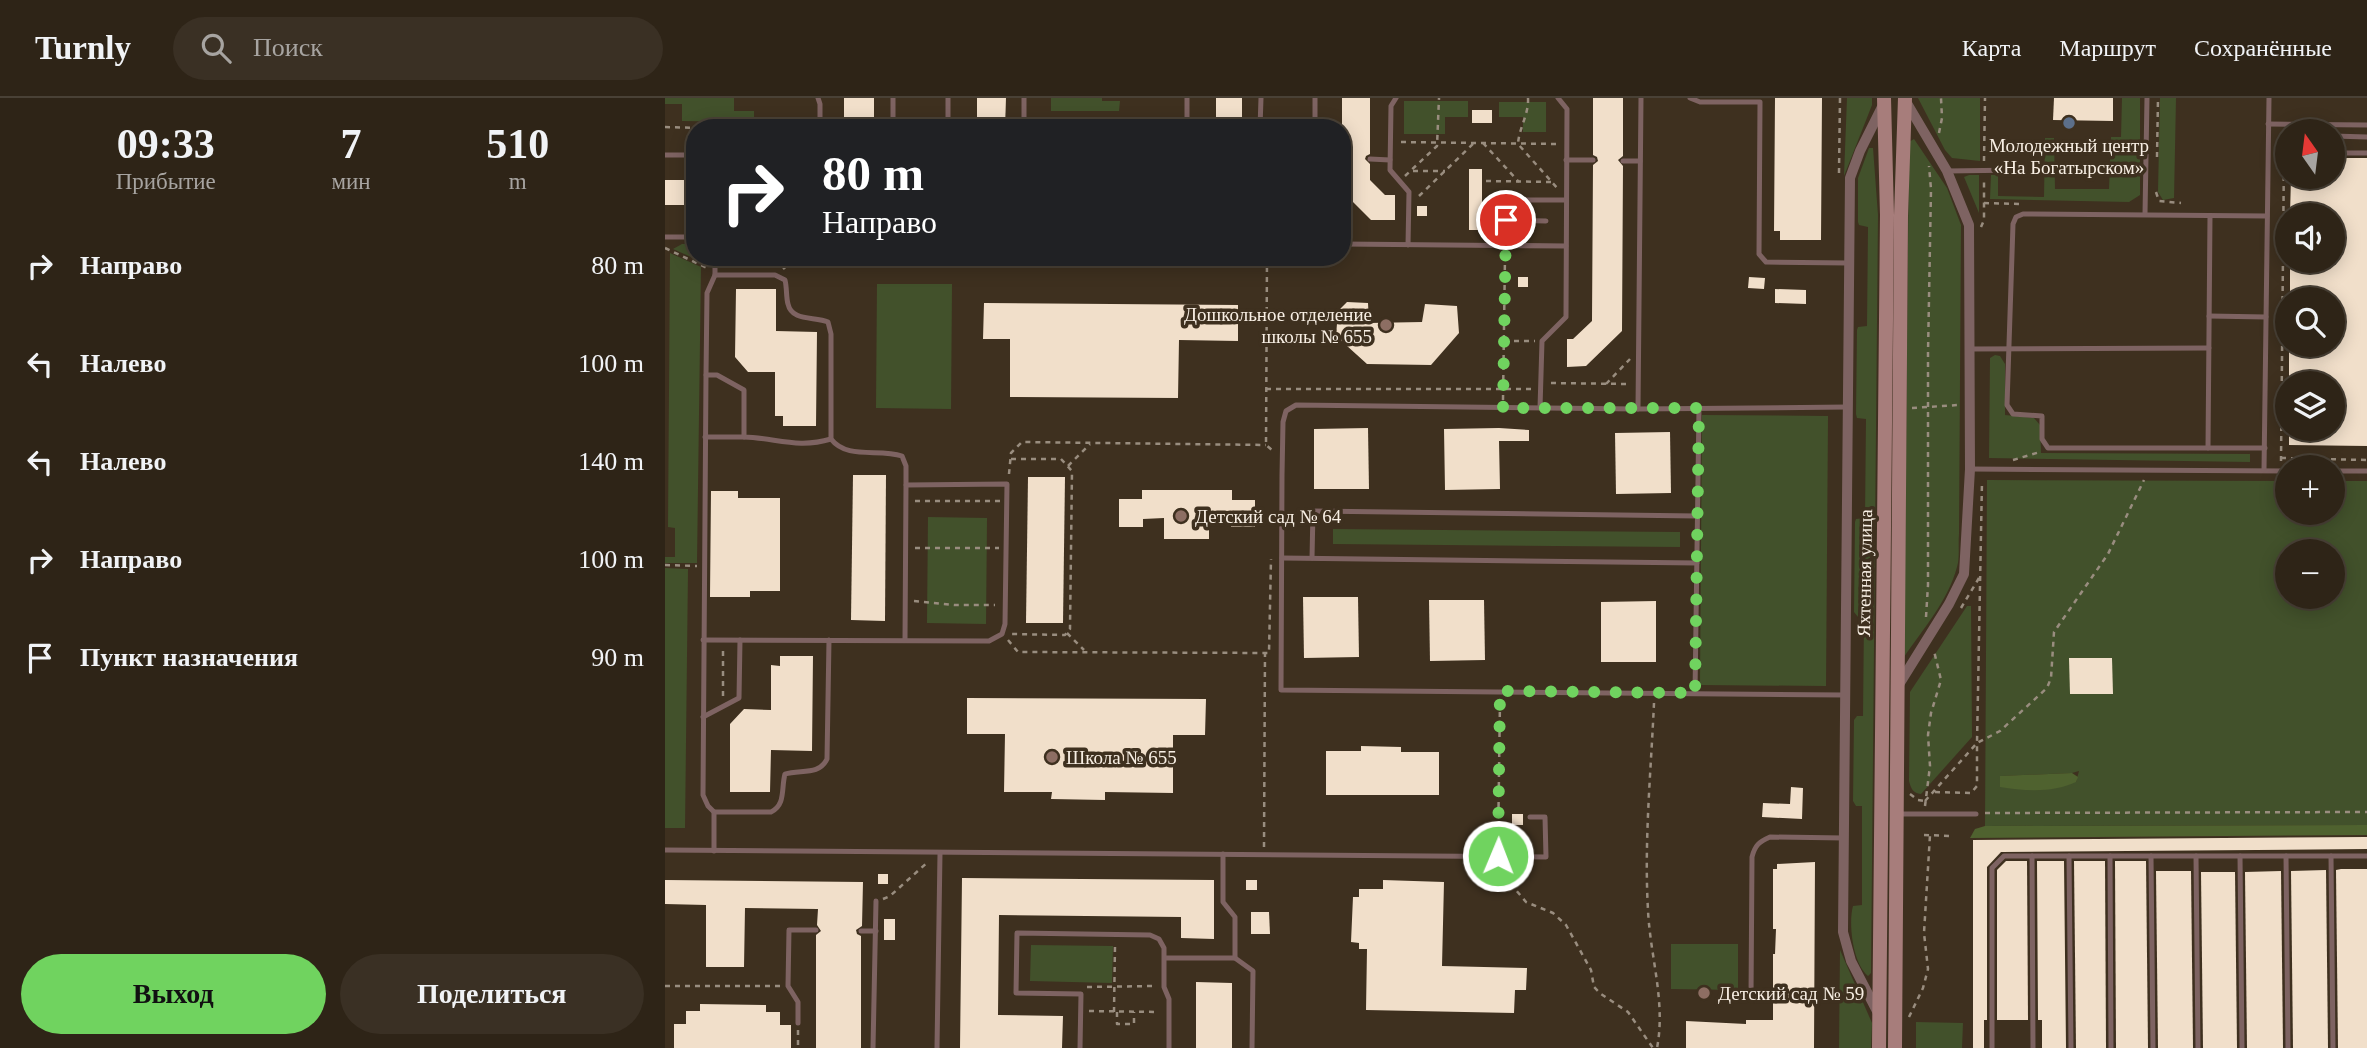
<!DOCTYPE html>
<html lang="ru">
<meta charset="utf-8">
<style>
:root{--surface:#2e2417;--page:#3a3024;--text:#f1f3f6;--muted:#a7a4a1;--line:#494136;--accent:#70d35f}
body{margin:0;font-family:Georgia,serif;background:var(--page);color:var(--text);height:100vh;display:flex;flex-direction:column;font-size:26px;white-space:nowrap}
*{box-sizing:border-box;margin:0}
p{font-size:23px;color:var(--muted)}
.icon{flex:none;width:38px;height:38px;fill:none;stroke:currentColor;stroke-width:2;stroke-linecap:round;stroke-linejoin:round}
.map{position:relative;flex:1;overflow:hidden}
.drawer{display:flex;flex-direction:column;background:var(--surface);width:665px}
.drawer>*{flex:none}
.hud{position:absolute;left:21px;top:21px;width:665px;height:147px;border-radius:28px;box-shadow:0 4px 18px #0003,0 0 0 2px var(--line);background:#202124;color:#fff;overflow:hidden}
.needle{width:46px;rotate:346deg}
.tools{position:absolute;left:1610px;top:21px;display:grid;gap:14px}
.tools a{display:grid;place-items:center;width:70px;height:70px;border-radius:50%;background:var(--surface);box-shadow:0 4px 18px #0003,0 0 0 2px var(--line);font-size:35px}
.pin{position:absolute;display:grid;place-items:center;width:60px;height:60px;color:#fff;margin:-30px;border:4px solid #fff;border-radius:50%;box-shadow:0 2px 7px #0007}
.me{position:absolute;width:77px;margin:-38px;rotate:1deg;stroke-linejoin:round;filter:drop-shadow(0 0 5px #0008)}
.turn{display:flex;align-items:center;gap:24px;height:147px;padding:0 21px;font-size:32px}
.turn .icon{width:91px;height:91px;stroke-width:2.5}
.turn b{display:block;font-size:49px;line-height:60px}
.eta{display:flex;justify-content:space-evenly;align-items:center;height:119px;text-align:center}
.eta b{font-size:42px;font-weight:700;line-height:49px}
.button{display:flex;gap:14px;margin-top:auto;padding:14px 21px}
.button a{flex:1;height:80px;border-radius:42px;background:var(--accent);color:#111;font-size:28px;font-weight:700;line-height:80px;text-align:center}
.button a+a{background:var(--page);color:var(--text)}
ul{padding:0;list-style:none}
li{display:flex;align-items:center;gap:21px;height:98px;padding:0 21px}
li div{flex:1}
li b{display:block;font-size:26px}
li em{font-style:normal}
header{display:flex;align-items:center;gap:42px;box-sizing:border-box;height:98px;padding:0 35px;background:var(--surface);border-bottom:2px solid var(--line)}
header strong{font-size:33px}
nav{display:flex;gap:38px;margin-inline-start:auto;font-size:24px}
.search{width:490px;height:63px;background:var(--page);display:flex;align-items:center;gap:18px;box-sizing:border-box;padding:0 24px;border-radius:38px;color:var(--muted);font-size:26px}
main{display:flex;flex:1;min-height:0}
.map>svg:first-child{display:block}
.green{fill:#42512b;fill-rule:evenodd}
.forest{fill:#4f622f}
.building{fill:#f1dfca}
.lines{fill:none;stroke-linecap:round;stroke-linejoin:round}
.path{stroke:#998d7f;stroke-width:2.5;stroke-dasharray:5 5;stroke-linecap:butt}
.lane{stroke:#7e6362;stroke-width:5}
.street{stroke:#7e6362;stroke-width:10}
.secondary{stroke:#a77d7b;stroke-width:14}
.route{stroke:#70d35f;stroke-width:12;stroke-dasharray:0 21.6}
.service-dot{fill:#5c6f8a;stroke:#3e301f;stroke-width:2.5}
.education-dot{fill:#8d6e63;stroke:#3e301f;stroke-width:2.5}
.labels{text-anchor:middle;stroke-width:7;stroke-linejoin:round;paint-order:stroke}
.poi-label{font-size:19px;fill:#f8efe4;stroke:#3e301f;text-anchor:start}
.street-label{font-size:19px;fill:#f8efe4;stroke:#3e301f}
</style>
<header>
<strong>Turnly</strong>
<div class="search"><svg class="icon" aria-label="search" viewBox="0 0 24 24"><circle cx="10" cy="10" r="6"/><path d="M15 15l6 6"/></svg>Поиск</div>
<nav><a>Карта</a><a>Маршрут</a><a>Сохранённые</a></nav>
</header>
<main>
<section class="drawer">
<div class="eta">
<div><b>09:33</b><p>Прибытие</p></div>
<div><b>7</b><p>мин</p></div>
<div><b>510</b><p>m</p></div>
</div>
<ul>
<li><svg class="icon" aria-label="right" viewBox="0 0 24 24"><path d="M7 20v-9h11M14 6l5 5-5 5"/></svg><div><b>Направо</b></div><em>80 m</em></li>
<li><svg class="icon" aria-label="left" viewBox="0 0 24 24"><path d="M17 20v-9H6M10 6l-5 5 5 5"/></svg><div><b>Налево</b></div><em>100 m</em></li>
<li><svg class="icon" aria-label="left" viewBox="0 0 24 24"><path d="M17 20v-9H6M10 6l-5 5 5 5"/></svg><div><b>Налево</b></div><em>140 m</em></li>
<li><svg class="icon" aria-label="right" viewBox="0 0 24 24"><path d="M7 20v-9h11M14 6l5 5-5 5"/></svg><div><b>Направо</b></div><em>100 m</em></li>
<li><svg class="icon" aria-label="arrive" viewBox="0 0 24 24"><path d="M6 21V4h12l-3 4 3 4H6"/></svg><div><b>Пункт назначения</b></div><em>90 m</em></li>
</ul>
<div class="button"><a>Выход</a><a>Поделиться</a></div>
</section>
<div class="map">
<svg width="1702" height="950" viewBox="0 0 1702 950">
<rect width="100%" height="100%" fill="#3e301f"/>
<!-- green -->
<g class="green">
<polygon points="0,0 69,0 69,13 89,13 89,24 17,23 17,6 0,6"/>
<polygon points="386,0 437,0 437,3 455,3 454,13 386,13"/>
<polygon points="1182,0 1207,0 1207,7 1179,78"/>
<polygon points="1253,0 1315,0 1315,63 1287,60 1280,52"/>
<polygon points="1457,0 1475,0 1475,97 1464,104 1325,101 1326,77 1333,77 1333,98 1379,99 1380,40 1389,40 1390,91 1444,91 1446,39 1456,39"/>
<polygon points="1495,0 1511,0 1509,100 1498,102 1493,94"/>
<polygon points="739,3 803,3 803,19 780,19 780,36 739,36"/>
<polygon points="834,4 881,4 881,34 858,34 858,19 834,19"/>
<path d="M1249,41L1282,90L1296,127L1294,436C1293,447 1295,459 1292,469C1283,503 1258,531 1239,559L1244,44Z"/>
<path d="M1204,50H1208L1213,117L1206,875L1203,878C1188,866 1183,826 1188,808L1197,807V708H1191L1188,703L1189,622L1192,618H1198L1199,519H1193L1189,514L1190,424L1191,421L1200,420L1201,321L1192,320L1191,316L1192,232L1193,229L1202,228L1203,129L1194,127L1193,124V80Z"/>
<polygon points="1304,77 1314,77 1314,115 1299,79"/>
<polygon points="17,146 30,146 30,159 46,159 44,167 8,151"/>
<polygon points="5,155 36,169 32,465 0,465 0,459 10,459 10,430 3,429"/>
<polygon points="212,186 287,186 286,311 211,310"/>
<polygon points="1330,257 1335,258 1340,266 1340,317 1369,320 1375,327 1376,355 1585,356 1585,364 1324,360 1325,260"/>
<polygon points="1037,317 1163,318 1161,588 1035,587"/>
<path d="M1322,382L1622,383V415H1668V383H1702V727L1320,728ZM1622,453H1668V499H1622ZM1414,673L1411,684L1336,678L1407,675Z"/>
<polygon points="263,419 322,420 321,526 262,525"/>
<polygon points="668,431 1015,434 1015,449 668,446"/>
<polygon points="0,470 23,471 20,730 0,730"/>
<path d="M1302,508H1306L1307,639L1256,696C1248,695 1246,691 1244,683L1245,594Z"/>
<polygon points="1006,846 1073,846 1073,892 1006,891"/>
<polygon points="366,847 448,848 447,885 365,883"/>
<polygon points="1175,852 1207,925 1206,950 1174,950"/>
<polygon points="1251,924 1298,925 1297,950 1251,950"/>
</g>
<!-- forest -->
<g class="forest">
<path d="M1407,675L1413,679L1411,684C1388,695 1360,693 1335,689V678Z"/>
<polygon points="1702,727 1702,737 1305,740 1310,731 1320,728"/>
</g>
<!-- building -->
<g class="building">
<rect x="179" y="0" width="30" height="30"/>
<polygon points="312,0 341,0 340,30 312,30"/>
<rect x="551" y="0" width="26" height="30"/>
<polygon points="677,0 705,0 705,56 701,58 700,61 705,66 705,82 720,97 730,97 730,122 706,122 677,93"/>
<polygon points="928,0 958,0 958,58 953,62 958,68 957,233 921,268 902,269 902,241 908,241 927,223 928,67 933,63 932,59 928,57"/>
<polygon points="1110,0 1157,0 1156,142 1115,142 1115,133 1109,133"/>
<polygon points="1389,0 1448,0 1448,23 1388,22"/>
<rect x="807" y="12" width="20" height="13"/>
<polygon points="1668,60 1702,60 1702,348 1624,347 1624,331 1668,331 1668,285 1624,285 1624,247 1668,247 1668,201 1625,201 1625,163 1668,163 1668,117 1625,117 1626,79 1668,79"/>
<rect x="804" y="71" width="13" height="61"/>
<rect x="0" y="82" width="30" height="25"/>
<rect x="752" y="108" width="10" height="10"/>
<rect x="853" y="179" width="10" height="10"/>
<polygon points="1084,179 1100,180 1099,191 1083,190"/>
<polygon points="71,191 111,191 111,233 152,234 151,328 118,328 118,318 110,318 110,274 83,274 70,259"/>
<polygon points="1110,191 1141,192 1141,206 1110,205"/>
<polygon points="682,204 703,205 704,225 757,224 760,206 792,208 794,235 766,267 702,266 671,238 673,213"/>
<polygon points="319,205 573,207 573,243 514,242 513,300 345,299 345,241 318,241"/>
<polygon points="703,330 704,391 649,391 649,331"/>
<polygon points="834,330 864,332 864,343 834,343 835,391 780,392 779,331"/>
<polygon points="1005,334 1006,395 951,396 950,335"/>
<polygon points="188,377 221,377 220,523 186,522"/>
<polygon points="363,379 400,379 398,525 361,525"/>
<polygon points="477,392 567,392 567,402 590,402 590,429 566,429 566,421 544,421 544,441 499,441 499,420 478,421 478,429 454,429 454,401 477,401"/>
<polygon points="46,393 73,393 73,400 115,400 115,493 85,493 85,499 45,499"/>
<polygon points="638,499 693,499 694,559 639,560"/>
<polygon points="764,502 819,502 820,562 765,563"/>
<polygon points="991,503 991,564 936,564 936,504"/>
<polygon points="115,558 148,558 147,653 106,652 105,694 65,694 65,626 79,611 106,612 106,567 115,568"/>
<polygon points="1404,560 1447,560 1448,596 1405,596"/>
<polygon points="302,600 541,601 540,637 508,637 508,695 440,694 440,702 386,701 387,694 339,694 340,636 302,636"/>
<polygon points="696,648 736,649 736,654 774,654 774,697 661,697 661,653 696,653"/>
<polygon points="1126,689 1138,690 1137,721 1097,719 1098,705 1125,706"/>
<rect x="847" y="716" width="11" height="11"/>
<polygon points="1702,739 1702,751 1336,754 1322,769 1322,922 1319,922 1319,950 1308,950 1308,742"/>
<polygon points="1341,763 1362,763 1363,922 1332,922 1332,772"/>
<polygon points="1372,763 1399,763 1401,950 1377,950 1377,922 1373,922"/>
<polygon points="1409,763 1440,763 1441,950 1411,950"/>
<polygon points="1450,763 1481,763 1483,950 1451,950"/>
<polygon points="1150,764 1149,950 1021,950 1021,923 1081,926 1081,922 1108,922 1108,856 1110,856 1111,831 1108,831 1108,771 1112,771 1112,766"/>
<polygon points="1676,771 1702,771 1702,950 1673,950 1671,772"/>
<polygon points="1661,772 1663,950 1628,950 1626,773"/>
<polygon points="1491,773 1526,773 1528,950 1493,950"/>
<polygon points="1616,773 1618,950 1582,950 1580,774"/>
<polygon points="1536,774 1570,774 1572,950 1538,950"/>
<rect x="213" y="776" width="10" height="10"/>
<polygon points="297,780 549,782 549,841 516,840 516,819 334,817 333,917 398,918 397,950 295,950"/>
<polygon points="0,782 198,784 197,828 191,832 192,836 196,838 196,950 151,950 151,837 156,833 152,827 153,811 80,810 79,869 41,869 41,807 0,806"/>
<rect x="581" y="782" width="11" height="10"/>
<polygon points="718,782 779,784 777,868 862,870 861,892 850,892 849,915 701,912 702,851 694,851 694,845 686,844 688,799 694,799 694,791 718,791"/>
<polygon points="586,814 604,814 605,836 586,836"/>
<rect x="219" y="821" width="11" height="21"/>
<polygon points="531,884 567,885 567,950 531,950"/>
<polygon points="35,906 101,907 101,914 115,914 115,927 126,927 126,950 9,950 9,926 21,926 21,913 35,913"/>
</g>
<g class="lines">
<!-- path -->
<g class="path">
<path d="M863,0C864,16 854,30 853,46L893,91"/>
<polyline points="0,29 39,30"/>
<polyline points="1274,35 1277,20 1276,0"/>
<polyline points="736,44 893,46"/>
<polyline points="818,45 854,84"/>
<polyline points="1492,59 1493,0"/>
<polyline points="1319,63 1320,0"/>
<polyline points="748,73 780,73"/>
<polyline points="1174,75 1175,0"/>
<polyline points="740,78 772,48 774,0"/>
<polyline points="821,83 888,84"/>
<polyline points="1491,94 1494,103 1516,105"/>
<polyline points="754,98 809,45"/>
<polyline points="1319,105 1358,106"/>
<polyline points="1316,129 1319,122 1319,80"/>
<polyline points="0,150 42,170"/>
<polyline points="602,159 601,347 607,352"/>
<polyline points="118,171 132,159"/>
<polyline points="839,243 870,243"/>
<polyline points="886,285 963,286"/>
<polyline points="941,286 965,261"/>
<polyline points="601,291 866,291"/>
<polyline points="838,302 840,158"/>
<polyline points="1247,310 1293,307"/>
<polyline points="1616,360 1702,362"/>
<polyline points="346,361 396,361 407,373 405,531 400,537 347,536"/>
<polyline points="1348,362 1375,354"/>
<polyline points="1616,363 1619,54 1622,54"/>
<polyline points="403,368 425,346"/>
<polyline points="344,376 346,355 357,344 601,347"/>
<polyline points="250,403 335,403"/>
<polyline points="250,450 334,450"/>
<polyline points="0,467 32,468"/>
<polyline points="249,503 289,507 330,507"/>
<polyline points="1296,510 1314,480"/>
<polyline points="1261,519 1263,487 1263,255 1266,91 1264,68"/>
<polyline points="402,535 419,552"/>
<polyline points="343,542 353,554 604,555 606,461"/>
<polyline points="58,598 58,549"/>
<path d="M989,605C986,673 979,744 983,812C985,858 1001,904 992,950"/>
<polyline points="1270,694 1306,695 1312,688 1312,645 1335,633 1382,590 1386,580 1389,534 1443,456 1479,382"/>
<polyline points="1245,696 1253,702 1260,703"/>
<polyline points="1260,703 1312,645 1317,383"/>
<polyline points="1260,708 1265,668 1263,637 1266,615 1276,582 1269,553"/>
<polyline points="1320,715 1702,714"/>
<polyline points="1259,737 1286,738"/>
<polyline points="599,749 600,554"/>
<polyline points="833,749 835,602"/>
<polyline points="836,768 845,785 861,804 888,815 901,827 926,872 929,889 936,896 963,914 988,950"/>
<polyline points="218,801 225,798 264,763"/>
<polyline points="0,888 116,888"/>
<polyline points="422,889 489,888"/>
<polyline points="424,913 494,914"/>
<polyline points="449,914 450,847"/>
<polyline points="452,914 452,926 469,926 469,914"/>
<polyline points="1244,919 1258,890 1263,871 1259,835 1265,737"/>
<polyline points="133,932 133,950"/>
</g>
<!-- lane -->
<g class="lane">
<polyline points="153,0 155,6 155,30"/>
<polyline points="359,0 359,30"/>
<polyline points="522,0 522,30"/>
<polyline points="731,0 726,8 725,72 744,94 743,147"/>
<polyline points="1025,0 1035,4 1095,4 1094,156 1101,164 1183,165"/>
<polyline points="1603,26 1702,27"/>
<polyline points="228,30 228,0"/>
<polyline points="283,30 283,0"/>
<polyline points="595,30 596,0"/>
<polyline points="650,30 650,0"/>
<polyline points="1668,38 1702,39"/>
<polyline points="1668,55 1702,55"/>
<polyline points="0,57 30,57"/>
<polyline points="705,61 725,62"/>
<polyline points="901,62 928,62"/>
<polyline points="958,63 975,63"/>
<polyline points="1282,73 1355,72"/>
<polyline points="842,102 901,102"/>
<polyline points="1480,116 1482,0"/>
<polyline points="0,139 30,139"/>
<polyline points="677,146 901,148"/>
<polyline points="840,148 841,122 881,123"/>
<path d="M50,159V177L42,195L41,277H52L79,292V339C111,340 133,351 166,341"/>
<path d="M50,177H110L120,182C122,190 121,199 123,206C127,224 150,218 163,224L166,236V341C182,362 214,350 237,358L241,368V387L240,542"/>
<polyline points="1544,218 1601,219"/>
<polyline points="1304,251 1544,250"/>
<polyline points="41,277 38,697 43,708 49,714 49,753"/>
<polyline points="875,310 877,243 901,219 902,11 893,0"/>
<polyline points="973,311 976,0"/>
<polyline points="40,339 79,339"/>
<polyline points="1543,350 1545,118"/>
<polyline points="1600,350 1383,350 1377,341 1377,318 1348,316 1342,307 1348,126 1351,119 1358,116 1602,118"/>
<polyline points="1305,371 1622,373"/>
<polyline points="1599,372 1604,0"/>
<polyline points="1668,373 1702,373"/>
<polyline points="617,460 1032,465"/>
<polyline points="647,460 648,413 1032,418"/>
<polyline points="38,542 324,543 337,536 340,526 342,386 241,387"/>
<polyline points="1030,595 1034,310"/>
<polyline points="1180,597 616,592 617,377 618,324 621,313 631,307 973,311 1182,309"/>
<polyline points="38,619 74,600 75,542"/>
<path d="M49,714H106C121,707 116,690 120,676C135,671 154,678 162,661L164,542"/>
<polyline points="1232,716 1311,716"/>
<polyline points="0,752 881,759 880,719 865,719"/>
<polyline points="558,756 558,804 570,819 570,860"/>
<polyline points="1367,758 1368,950"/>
<polyline points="1404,758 1406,950"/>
<polyline points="1445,758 1446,950"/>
<polyline points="1486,758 1488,950"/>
<polyline points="1531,758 1533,950"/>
<polyline points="1575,758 1577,950"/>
<polyline points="1621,758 1623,950"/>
<polyline points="1666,758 1668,950"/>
<polyline points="196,833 211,833"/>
<polyline points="500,860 570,860 588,873 587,950"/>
<path d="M1086,899L1087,759C1090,747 1094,744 1105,739L1179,740"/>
<polyline points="133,925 133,904 123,888 124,832 151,832"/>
<polyline points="208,950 211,803"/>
<polyline points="272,950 275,755"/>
<polyline points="415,950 416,896 351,895 352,835 485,837 494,841 499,850 499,889 504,901 504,950"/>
<polyline points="1327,950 1327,770 1339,758 1702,758"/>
</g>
<!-- street -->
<g class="street">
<polyline points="1233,588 1284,506 1299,476 1305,371 1304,127 1282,73 1240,2"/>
<polyline points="1214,917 1186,863 1178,834 1185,80 1195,53 1218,7"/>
</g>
<!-- secondary -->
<g class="secondary">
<polyline points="1214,950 1222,117 1219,0"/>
<polyline points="1230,950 1236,118 1240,0"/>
</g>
</g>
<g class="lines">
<!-- route -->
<polyline class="route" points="833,758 835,593 1030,595 1034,310 838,310 841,122"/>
</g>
<!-- markers -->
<circle class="service-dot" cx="1404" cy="25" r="7"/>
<g class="education-dot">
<circle cx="721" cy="227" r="7"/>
<circle cx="516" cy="418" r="7"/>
<circle cx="387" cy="659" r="7"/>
<circle cx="1039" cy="895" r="7"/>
</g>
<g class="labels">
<!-- poi labels -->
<g class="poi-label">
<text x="1404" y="54" text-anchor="middle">Молодежный центр<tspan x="1404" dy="22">«На Богатырском»</tspan></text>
<text x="707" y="223" text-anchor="end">Дошкольное отделение<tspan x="707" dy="22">школы № 655</tspan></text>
<text x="530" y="425">Детский сад № 64</text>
<text x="401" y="666">Школа № 655</text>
<text x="1053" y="902">Детский сад № 59</text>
</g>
<!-- street labels -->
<g class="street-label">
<text transform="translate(1199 475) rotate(-89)" y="7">Яхтенная улица</text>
</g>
</g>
</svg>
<div class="tools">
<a><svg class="needle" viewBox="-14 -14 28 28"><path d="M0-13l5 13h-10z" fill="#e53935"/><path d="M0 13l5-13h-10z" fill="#a7a4a1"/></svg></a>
<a><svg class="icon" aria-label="sound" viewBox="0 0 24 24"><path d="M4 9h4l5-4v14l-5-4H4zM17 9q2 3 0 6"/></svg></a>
<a><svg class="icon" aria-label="search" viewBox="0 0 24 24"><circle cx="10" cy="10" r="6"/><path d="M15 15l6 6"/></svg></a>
<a><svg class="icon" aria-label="layers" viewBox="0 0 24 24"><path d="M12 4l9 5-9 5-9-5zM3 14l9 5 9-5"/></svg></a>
<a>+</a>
<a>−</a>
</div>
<div class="pin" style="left:841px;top:122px;background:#d93025"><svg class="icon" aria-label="arrive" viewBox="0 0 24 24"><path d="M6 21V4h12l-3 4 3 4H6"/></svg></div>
<svg class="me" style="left:833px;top:758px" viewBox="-20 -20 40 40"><circle r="17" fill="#70d35f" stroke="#fff" stroke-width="3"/><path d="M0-11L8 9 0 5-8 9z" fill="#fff"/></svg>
<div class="hud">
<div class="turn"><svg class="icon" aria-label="right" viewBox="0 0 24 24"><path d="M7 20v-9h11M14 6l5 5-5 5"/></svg><div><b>80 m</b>Направо</div></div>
</div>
</div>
</main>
